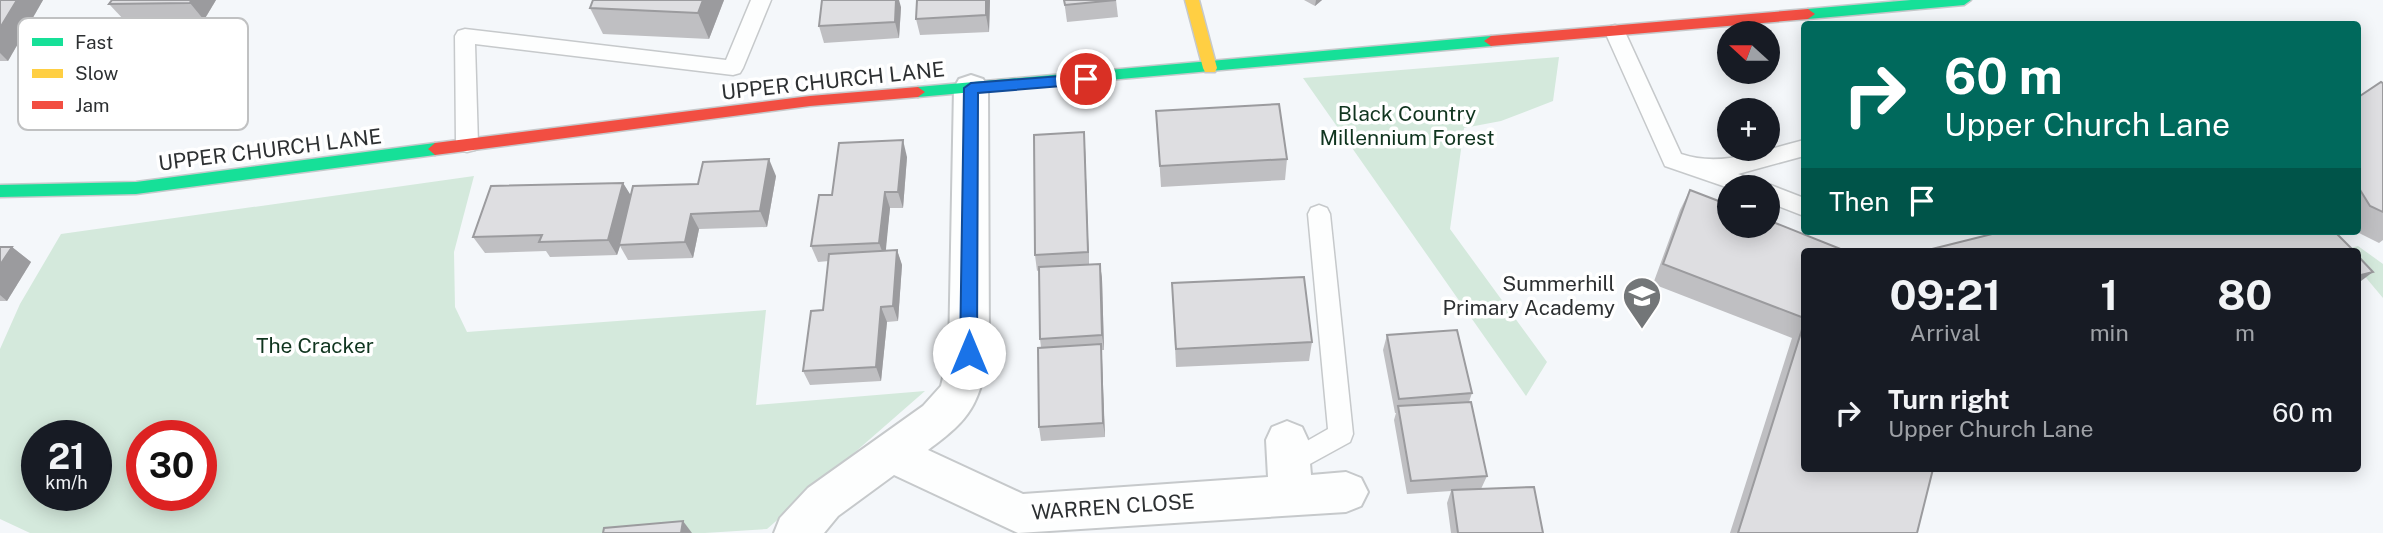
<!DOCTYPE html>
<meta charset="utf-8">
<style>
:root{--surface:#171b24;--page:#242831;--text:#f1f3f6;--muted:#9ea1a6}
body{margin:0;font-family:"Public Sans",sans-serif;background:var(--page);color:var(--text);height:100vh;display:flex;flex-direction:column;font-size:26px;white-space:nowrap}
*{box-sizing:border-box;margin:0}
p{font-size:23px;color:var(--muted)}
.icon{flex:none;width:38px;height:38px;fill:none;stroke:currentColor;stroke-width:2;stroke-linecap:round;stroke-linejoin:round}
.map{position:relative;flex:1;overflow:hidden}
.sheet{position:absolute;left:1801px;top:248px;width:560px;height:224px;display:flex;flex-direction:column;background:var(--surface);border-radius:7px;box-shadow:0 4px 18px #0003}
.sheet>*{flex:none}
.banner{position:absolute;left:1801px;top:21px;width:560px;height:214px;border-radius:7px;box-shadow:0 4px 18px #0003;background:#00695c;color:#fff;overflow:hidden}
.needle{width:46px;rotate:291deg}
.fabs{position:absolute;left:1717px;top:21px;display:grid;gap:14px}
.fabs a{display:grid;place-items:center;width:63px;height:63px;border-radius:50%;background:var(--surface);box-shadow:0 4px 18px #0003;font-size:35px}
.speed{position:absolute;left:21px;top:420px;display:flex;gap:14px;font-size:35px;font-weight:700;text-align:center}
.speed>*{display:grid;place-content:center;width:91px;height:91px;border-radius:50%;background:var(--surface);box-shadow:0 4px 18px #0003;line-height:1}
.speed small{font-size:18px;font-weight:400}
.speed .limit{border:10px solid #d22;background:#fff;color:#111}
.pin{position:absolute;display:grid;place-items:center;width:60px;height:60px;color:#fff;margin:-30px;border:4px solid #fff;border-radius:50%;box-shadow:0 2px 7px #0007}
.me{position:absolute;width:77px;margin:-38px;rotate:0deg;stroke-linejoin:round;filter:drop-shadow(0 0 5px #0008)}
.turn{display:flex;align-items:center;gap:24px;height:147px;padding:0 28px;font-size:32px}
.turn .icon{width:91px;height:91px;stroke-width:2.5}
.turn b{display:block;font-size:49px;line-height:60px}
.then{display:flex;align-items:center;height:66px;padding:0 28px;background:#0003;gap:14px;font-size:26px}
.eta{display:flex;justify-content:space-evenly;align-items:center;height:119px;text-align:center}
.eta b{font-size:42px;font-weight:700;line-height:49px}
ul{padding:0;list-style:none}
li{display:flex;align-items:center;gap:21px;height:91px;padding:0 28px}
li div{flex:1}
li b{display:block;font-size:26px}
li em{font-style:normal}
.map>svg:first-child{display:block}
.green{fill:#d4e9dc;fill-rule:evenodd}
.lines{fill:none;stroke-linecap:round;stroke-linejoin:round}
.lane-casing{stroke:#c6c9cb;stroke-width:3}
.street-casing{stroke:#c6c9cb;stroke-width:4}
.fast-casing{stroke:#c6c9cb;stroke-width:3}
.slow-casing{stroke:#c6c9cb;stroke-width:3}
.jam-casing{stroke:#c6c9cb;stroke-width:3}
.lane{fill:#fdfefe;fill-rule:evenodd}
.street{fill:#fdfefe;fill-rule:evenodd}
.fast{fill:#16e098;fill-rule:evenodd}
.slow{fill:#ffcf43;fill-rule:evenodd}
.jam{fill:#f24e42;fill-rule:evenodd}
.wall{fill:#bfbfc2}
.shaded-wall{fill:#9b9b9e}
.building{fill:#dedee1;stroke:#9b9b9e;stroke-width:2}
.route{fill:#1a73e8;stroke:#114b97;stroke-width:2}
.labels{text-anchor:middle;stroke-width:7;stroke-linejoin:round;paint-order:stroke}
.street-label{font-size:21px;fill:#2d3032;stroke:#fff}
.park-label{font-size:21px;fill:#10351f;stroke:#fff}
.poi-label{font-size:21px;fill:#2d3032;stroke:#fff;text-anchor:end}
.key{fill:#fff;stroke:#c0c1c2;stroke-width:2}
.key-label{font-size:19px;fill:#2d3032}
</style>
<div class="map">
<svg width="2383" height="533" viewBox="0 0 2383 533">
<rect width="100%" height="100%" fill="#f4f7fa"/>
<!-- green -->
<g class="green">
<polygon points="1559,57 1553,101 1501,121 1464,128 1450,229 1547,362 1526,396 1303,78"/>
<path d="M474,176L454,252L455,307L467,332L766,310L756,405L925,391L767,529L705,533H30L0,519V349L20,304L61,234ZM37,436H96V495H37ZM142,436H201V495H142Z"/>
<polygon points="2358,246 2383,264 2383,298 2357,267 2357,252 2343,250"/>
</g>
<g class="lines">
<!-- lane casing -->
<g class="lane-casing">
<g id="lane">
<polygon points="751,0 771,0 743,68 740,73 733,75 475,44 478,144 475,150 467,152 459,150 456,144 455,36 458,31 465,29 726,60"/>
<path d="M1615,25L1622,27L1625,32L1681,154C1722,168 1763,150 1804,140V156L1738,174L1758,181L1761,187L1768,184L1804,198V216L1768,202V187L1729,188L1665,166L1605,32L1608,27Z"/>
<polygon points="1319,205 1327,208 1330,214 1353,434 1350,442 1288,476 1279,473 1275,465 1279,457 1328,429 1308,214 1311,208"/>
</g>
</g>
<!-- street casing -->
<g class="street-casing">
<path id="street" d="M971,75L983,79L988,88L989,353C978,405 972,418 928,450L1023,494L1268,477L1266,440L1272,427L1287,421L1302,427L1308,440L1311,475L1346,472L1361,478L1368,492L1361,506L1346,512L1018,533L894,475L838,516L824,533H774L780,518L808,488L923,406L941,386L949,353L954,88L959,79Z"/>
</g>
<!-- fast casing -->
<g class="fast-casing">
<g id="fast">
<polygon points="1911,0 1971,0 1964,5 1808,19 1801,14 1808,9"/>
<polygon points="1491,36 1498,41 1491,46 918,97 911,92 918,87"/>
<polygon points="435,143 442,149 435,155 136,194 0,197 0,185 136,182"/>
</g>
</g>
<!-- slow casing -->
<g class="slow-casing">
<polygon id="slow" points="1185,0 1199,0 1217,68 1215,72 1205,72 1203,68"/>
</g>
<!-- jam casing -->
<g class="jam-casing">
<g id="jam">
<polygon points="1808,9 1815,14 1808,19 1491,46 1484,41 1491,36"/>
<polygon points="918,87 925,92 918,97 810,106 435,155 428,149 435,143 810,96"/>
</g>
</g>
<!-- lane -->
<use href="#lane" class="lane"/>
<!-- street -->
<use href="#street" class="street"/>
<!-- fast -->
<use href="#fast" class="fast"/>
<!-- slow -->
<use href="#slow" class="slow"/>
<!-- jam -->
<use href="#jam" class="jam"/>
</g>
<!-- wall -->
<g class="wall">
<polygon points="0,0 43,0 8,61 0,61"/>
<polygon points="216,0 204,20 125,21 109,4"/>
<polygon points="593,0 724,0 709,39 603,34 590,8"/>
<polygon points="917,0 990,0 989,32 920,35 916,19"/>
<polygon points="1064,0 1116,0 1118,17 1067,22"/>
<polygon points="1304,0 1322,0 1315,6"/>
<polygon points="901,7 899,38 824,43 819,26"/>
<polygon points="2383,83 2383,240 2379,243 2355,231 2357,231 2357,98"/>
<polygon points="1156,111 1287,159 1285,180 1161,187"/>
<polygon points="1084,132 1085,148 1089,265 1100,264 1102,279 1104,350 1101,350 1105,437 1041,441 1039,427 1041,347 1040,339 1039,270 1037,271 1035,255"/>
<polygon points="907,157 903,208 890,208 885,251 897,250 902,265 898,321 887,322 881,381 810,385 803,371 823,310 829,261 818,262 811,246 832,195"/>
<polygon points="776,176 767,227 699,229 693,258 628,260 620,246 617,255 550,257 546,251 485,253 473,237 623,183 631,196 698,184"/>
<polygon points="1690,190 1804,252 1804,469 1917,533 1730,533 1792,338 1653,284 1680,210"/>
<polygon points="0,247 12,247 31,262 7,301 0,301"/>
<polygon points="1172,283 1312,342 1309,361 1176,367"/>
<polygon points="1387,335 1472,393 1469,402 1487,476 1481,489 1543,533 1451,533 1447,503 1451,491 1407,494 1394,420 1396,413 1395,413 1383,350"/>
</g>
<!-- shaded-wall -->
<g class="shaded-wall">
<polygon points="17,0 43,0 8,61 0,53 0,28"/>
<polygon points="191,0 216,0 204,20 190,3"/>
<polygon points="703,0 724,0 709,39 698,13"/>
<polygon points="896,0 899,0 901,7 899,38 895,22"/>
<polygon points="986,0 990,0 989,32 986,15"/>
<polygon points="1316,0 1322,0 1315,6"/>
<polygon points="1084,132 1085,148 1089,268 1088,252"/>
<polygon points="903,140 907,157 903,208 898,192"/>
<polygon points="769,159 776,176 767,227 760,211"/>
<polygon points="623,183 633,199 619,245 620,246 617,255 608,240"/>
<polygon points="885,192 890,208 885,259 879,243"/>
<polygon points="691,214 699,229 693,258 685,242"/>
<polygon points="12,247 31,262 7,301 0,295 0,265"/>
<polygon points="897,250 902,265 898,321 893,306"/>
<polygon points="1100,264 1102,279 1104,350 1102,335"/>
<polygon points="2373,272 2357,284 2357,276"/>
<polygon points="881,307 887,322 881,381 876,367"/>
<polygon points="1101,344 1102,359 1105,437 1103,423"/>
<polygon points="683,521 692,533 681,533"/>
</g>
<!-- building -->
<g class="building">
<polygon points="0,0 17,0 0,28"/>
<polygon points="112,0 191,0 190,3 109,4"/>
<polygon points="593,0 703,0 698,13 590,8"/>
<polygon points="822,0 896,0 895,22 819,26"/>
<polygon points="917,0 986,0 986,15 916,19"/>
<polygon points="1064,0 1116,0 1065,5"/>
<polygon points="2381,82 2383,83 2383,212 2370,206 2357,185 2357,98"/>
<polygon points="1279,104 1287,159 1160,166 1156,111"/>
<polygon points="1084,132 1088,252 1035,255 1034,135"/>
<polygon points="903,140 898,192 885,192 879,243 811,246 819,195 832,195 839,143"/>
<polygon points="769,159 760,211 691,214 685,242 619,245 633,186 698,184 703,162"/>
<polygon points="623,183 608,240 539,242 542,235 473,237 491,186"/>
<polygon points="1690,190 1729,205 1729,226 1768,226 1768,220 1848,252 1804,252 1804,318 1663,264"/>
<polygon points="2004,231 2334,231 2355,252 1920,252"/>
<polygon points="0,247 12,247 0,265"/>
<polygon points="897,250 893,306 881,307 876,367 803,371 811,311 823,310 829,254"/>
<polygon points="2357,255 2373,272 2357,276"/>
<polygon points="1100,264 1102,335 1040,339 1039,267"/>
<polygon points="1304,277 1312,342 1176,349 1172,283"/>
<polygon points="1804,323 1804,469 1933,469 1917,533 1738,533"/>
<polygon points="1457,330 1472,393 1399,399 1387,335"/>
<polygon points="1101,344 1103,423 1039,427 1038,348"/>
<polygon points="1471,402 1487,476 1411,481 1398,406"/>
<polygon points="1534,487 1543,533 1458,533 1452,490"/>
<polygon points="683,521 681,533 603,533 604,528"/>
</g>
<!-- route -->
<polygon class="route" points="1086,74 1093,79 1086,84 978,93 977,353 975,358 963,358 960,353 964,88 971,83"/>
<!-- icons -->
<defs>
<g id="school-pin" transform="scale(2.0125)"><path d="M0 17L-7.5 6A9.5 9.5 0 1 1 7.5 6Z" fill="#737678" stroke="#fff"/><path d="M0-5L7-2L0 1L-7-2ZM-4 1L0 2.5L4 1V4Q0 6-4 4Z" fill="#fff"/></g>
</defs>
<g fill-rule="evenodd">
<use href="#school-pin" x="1642" y="296"/>
</g>
<g class="labels">
<!-- street labels -->
<g class="street-label">
<text transform="translate(833 81) rotate(-6)" y="7">UPPER CHURCH LANE</text>
<text transform="translate(270 150) rotate(-7)" y="7">UPPER CHURCH LANE</text>
<text transform="translate(1113 507) rotate(-4)" y="7">WARREN CLOSE</text>
</g>
<!-- park labels -->
<g class="park-label">
<text x="1407" y="121">Black Country<tspan x="1407" dy="24">Millennium Forest</tspan></text>
<text x="315" y="353">The Cracker</text>
</g>
<!-- poi labels -->
<g class="poi-label">
<text x="1615" y="291">Summerhill<tspan x="1615" dy="24">Primary Academy</tspan></text>
</g>
</g>
<!-- legend -->
<rect x="18" y="18" width="230" height="112" rx="10" class="key"/>
<rect x="32" y="38" width="31" height="8" fill="#16e098"/>
<rect x="32" y="69" width="31" height="9" fill="#ffcf43"/>
<rect x="32" y="101" width="31" height="8" fill="#f24e42"/>
<g class="key-label">
<text x="75" y="49">Fast</text>
<text x="75" y="80">Slow</text>
<text x="75" y="112">Jam</text>
</g>
</svg>
<div class="fabs">
<a><svg class="needle" viewBox="-14 -14 28 28"><path d="M0-13l5 13h-10z" fill="#e53935"/><path d="M0 13l5-13h-10z" fill="#9ea1a6"/></svg></a>
<a>+</a>
<a>−</a>
</div>
<div class="speed"><div>21<small>km/h</small></div><div class="limit">30</div></div>
<div class="pin" style="left:1086px;top:79px;background:#d93025"><svg class="icon" aria-label="arrive" viewBox="0 0 24 24"><path d="M6 21V4h12l-3 4 3 4H6"/></svg></div>
<svg class="me" style="left:969px;top:353px" viewBox="-20 -20 40 40"><circle r="19" fill="#fff"/><path d="M0-13L10 11 0 6-10 11z" fill="#1a73e8"/></svg>
<div class="banner">
<div class="turn"><svg class="icon" aria-label="right" viewBox="0 0 24 24"><path d="M7 20v-9h11M14 6l5 5-5 5"/></svg><div><b>60 m</b>Upper Church Lane</div></div>
<div class="then">Then<svg class="icon" aria-label="arrive" viewBox="0 0 24 24"><path d="M6 21V4h12l-3 4 3 4H6"/></svg></div>
</div>
<section class="sheet">
<div class="eta">
<div><b>09:21</b><p>Arrival</p></div>
<div><b>1</b><p>min</p></div>
<div><b>80</b><p>m</p></div>
</div>
<ul>
<li><svg class="icon" aria-label="right" viewBox="0 0 24 24"><path d="M7 20v-9h11M14 6l5 5-5 5"/></svg><div><b>Turn right</b><p>Upper Church Lane</p></div><em>60 m</em></li>
</ul>
</section>
</div>
